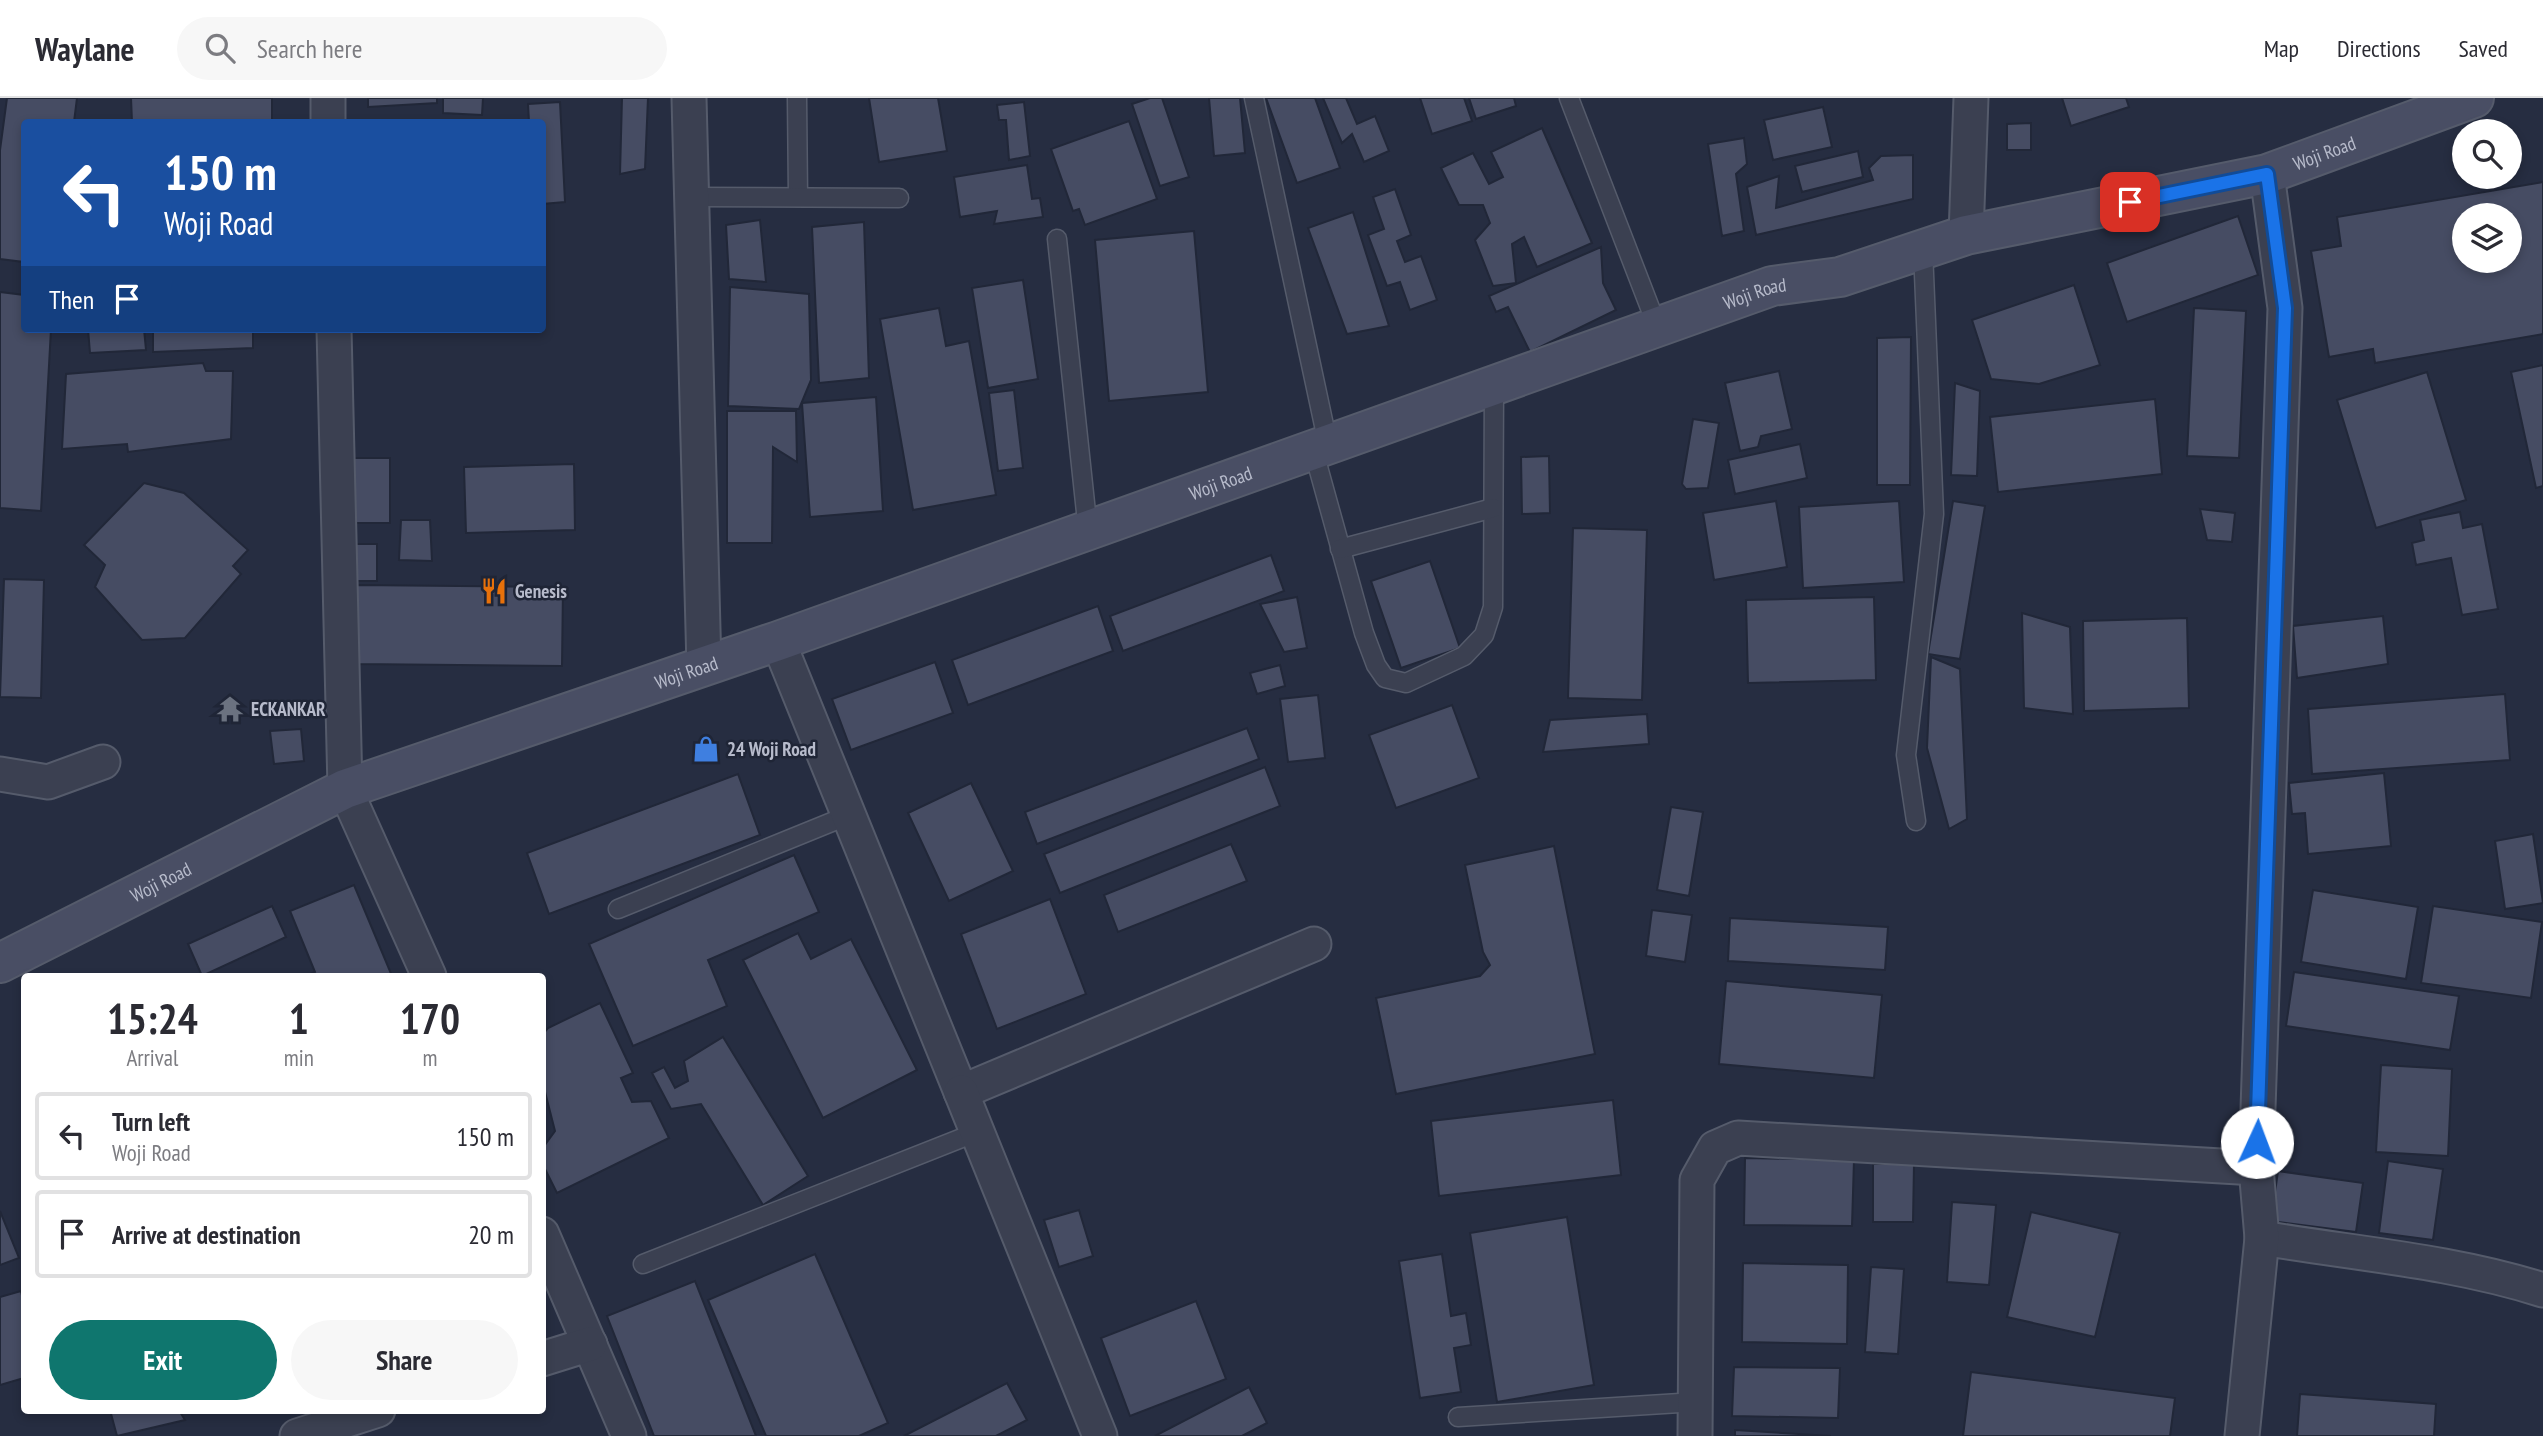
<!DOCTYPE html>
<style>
:root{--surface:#fff;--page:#f7f7f7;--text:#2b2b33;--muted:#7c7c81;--line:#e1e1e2;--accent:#0f766e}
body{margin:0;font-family:"PT Sans Narrow",sans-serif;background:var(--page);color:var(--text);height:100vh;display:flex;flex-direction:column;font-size:26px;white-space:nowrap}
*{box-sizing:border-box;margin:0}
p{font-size:23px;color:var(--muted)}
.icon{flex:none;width:38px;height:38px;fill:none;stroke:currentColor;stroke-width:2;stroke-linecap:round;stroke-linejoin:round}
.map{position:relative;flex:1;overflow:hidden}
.details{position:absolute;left:21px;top:875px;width:525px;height:441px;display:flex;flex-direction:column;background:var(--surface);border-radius:7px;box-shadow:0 4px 10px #0003}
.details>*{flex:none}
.banner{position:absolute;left:21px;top:21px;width:525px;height:214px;border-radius:7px;box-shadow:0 4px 10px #0003;background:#1a4fa0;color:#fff;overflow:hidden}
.tools{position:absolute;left:2452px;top:21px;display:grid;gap:14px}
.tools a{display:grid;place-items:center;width:70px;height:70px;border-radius:50%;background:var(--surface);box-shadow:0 4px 10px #0003;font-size:35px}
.pin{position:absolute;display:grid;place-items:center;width:60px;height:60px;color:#fff;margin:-30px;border-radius:14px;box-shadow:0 4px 10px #0006}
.me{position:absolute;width:77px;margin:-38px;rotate:2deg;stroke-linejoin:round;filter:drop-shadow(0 0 5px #0008)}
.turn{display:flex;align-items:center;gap:24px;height:147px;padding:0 28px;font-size:32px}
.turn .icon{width:91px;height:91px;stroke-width:2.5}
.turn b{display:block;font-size:49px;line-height:60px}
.then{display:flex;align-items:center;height:66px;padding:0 28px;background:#0003;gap:14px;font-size:26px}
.eta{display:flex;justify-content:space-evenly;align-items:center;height:119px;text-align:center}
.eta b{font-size:42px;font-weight:800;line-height:49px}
.button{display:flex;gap:14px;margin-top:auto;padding:14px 28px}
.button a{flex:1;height:80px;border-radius:42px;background:var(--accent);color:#fff;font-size:28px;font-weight:800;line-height:80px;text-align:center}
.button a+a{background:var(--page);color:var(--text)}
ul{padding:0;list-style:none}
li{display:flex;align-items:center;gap:21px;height:88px;margin:0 14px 10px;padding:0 14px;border:4px solid var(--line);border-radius:7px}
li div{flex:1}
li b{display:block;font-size:26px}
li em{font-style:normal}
header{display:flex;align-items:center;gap:42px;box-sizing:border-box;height:98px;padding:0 35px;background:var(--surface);border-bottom:2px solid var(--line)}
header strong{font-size:33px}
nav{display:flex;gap:38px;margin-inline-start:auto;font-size:24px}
.search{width:490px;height:63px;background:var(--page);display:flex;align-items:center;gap:18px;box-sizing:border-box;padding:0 24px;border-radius:38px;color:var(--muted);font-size:26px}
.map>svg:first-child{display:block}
.building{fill:#464c63;stroke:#212738;stroke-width:2;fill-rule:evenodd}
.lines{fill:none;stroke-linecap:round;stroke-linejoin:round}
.service-casing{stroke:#555b6b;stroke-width:21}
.minor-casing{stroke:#555b6b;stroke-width:37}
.secondary-casing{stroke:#555b6b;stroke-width:42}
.service{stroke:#3b4051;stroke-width:18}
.minor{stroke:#3b4051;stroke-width:33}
.secondary{stroke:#494e64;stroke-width:38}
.route-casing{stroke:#114b97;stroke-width:18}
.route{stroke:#1a73e8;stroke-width:12}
.labels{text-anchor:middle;stroke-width:5;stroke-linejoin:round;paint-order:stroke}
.street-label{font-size:19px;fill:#b7bbcb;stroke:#1f2536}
.poi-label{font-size:19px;font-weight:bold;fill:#b7bbcb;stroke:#1f2536;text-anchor:start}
</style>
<header>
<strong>Waylane</strong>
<div class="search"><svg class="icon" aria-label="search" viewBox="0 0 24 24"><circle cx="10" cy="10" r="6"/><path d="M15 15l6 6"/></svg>Search here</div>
<nav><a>Map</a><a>Directions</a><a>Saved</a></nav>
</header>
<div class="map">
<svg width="2543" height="1338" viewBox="0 0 2543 1338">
<rect width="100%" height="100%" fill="#262d41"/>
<!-- building -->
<g class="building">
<polygon points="7,0 77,0 74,24 24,24 24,164 0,161 0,52"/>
<polygon points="131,0 272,0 272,24 132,24"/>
<polygon points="368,0 437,0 437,5 368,9"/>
<polygon points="443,0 483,0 482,17 443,15"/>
<polygon points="622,0 648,0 645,71 620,76"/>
<polygon points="869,0 938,0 947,53 879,64"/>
<polygon points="1150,0 1162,0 1189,79 1160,88 1132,6"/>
<polygon points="1209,0 1240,0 1245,55 1214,58"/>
<polygon points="1266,0 1315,0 1340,70 1297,85"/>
<polygon points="1323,0 1346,0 1357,26 1375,18 1389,53 1364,64 1352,36 1342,45"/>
<polygon points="1420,0 1464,0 1472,23 1432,36"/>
<polygon points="1469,0 1514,0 1516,8 1476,21"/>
<polygon points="2062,0 2126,0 2129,9 2071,28"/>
<polygon points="560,4 565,104 542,106 542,24 529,24 528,6"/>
<polygon points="1024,4 1030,58 1009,62 1006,22 999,22 997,7"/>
<polygon points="1823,9 1832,49 1773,62 1764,22"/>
<polygon points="1129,23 1157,101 1085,127 1079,111 1073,113 1051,51"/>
<polygon points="2031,25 2031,52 2007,52 2007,26"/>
<polygon points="1542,30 1592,145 1537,169 1524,139 1512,146 1516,185 1493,188 1475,142 1490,125 1483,107 1459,107 1441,70 1473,55 1489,86 1503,79 1491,54"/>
<polygon points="1744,40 1747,66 1736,76 1744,133 1722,138 1708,46"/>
<polygon points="1858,53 1863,79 1802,94 1795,68"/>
<polygon points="1913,57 1913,101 1756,137 1747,89 1779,78 1776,110 1873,82 1869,70 1881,58"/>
<polygon points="1027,67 1032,101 1040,100 1043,119 994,126 997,113 960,119 954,79"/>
<path d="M2543,84V236L2375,265L2373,251L2329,259L2311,153L2341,148L2337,119ZM2464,117H2510V163H2464Z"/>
<polygon points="1395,91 1411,137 1397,143 1405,164 1421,158 1437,202 1410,212 1400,184 1387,188 1368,137 1384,131 1373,99"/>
<polygon points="1353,114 1389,228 1347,236 1308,130"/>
<polygon points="2238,118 2258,177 2127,224 2107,165"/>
<polygon points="760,122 766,184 729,181 726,127"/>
<polygon points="864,124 869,280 819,285 812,129"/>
<polygon points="1194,133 1208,294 1109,303 1095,142"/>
<polygon points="1601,149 1603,185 1616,212 1530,254 1508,209 1496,214 1489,198"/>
<polygon points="1023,182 1038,281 988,290 972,190"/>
<polygon points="2074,187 2100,267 2039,286 1991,281 1972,222"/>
<polygon points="730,189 809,196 811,282 799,311 728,308"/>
<polygon points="0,194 24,197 24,231 51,231 41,413 0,410"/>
<polygon points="939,210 946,248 969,243 996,397 913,412 880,221"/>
<polygon points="2194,210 2246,213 2239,360 2187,358"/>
<polygon points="88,231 144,231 146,252 90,255"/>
<polygon points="153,231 253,231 253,250 153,254"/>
<polygon points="1911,239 1910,387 1877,387 1877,240"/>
<polygon points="203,265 206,273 233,273 231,341 128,354 127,346 62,351 66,276"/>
<polygon points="2543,267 2543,388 2536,390 2511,274"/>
<polygon points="1779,273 1792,331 1761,338 1758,349 1740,353 1725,285"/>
<polygon points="2427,274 2466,402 2376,430 2337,302"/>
<polygon points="1955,285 1980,293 1977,378 1951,377"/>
<polygon points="1014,292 1023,370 998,373 989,295"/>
<polygon points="876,299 883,413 810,419 802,305"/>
<polygon points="2155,301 2162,376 1998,394 1990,319"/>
<polygon points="727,313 796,313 797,364 773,349 772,445 727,445"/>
<polygon points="1693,321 1719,325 1708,390 1686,391 1682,386"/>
<polygon points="1800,346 1807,380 1735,396 1728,362"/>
<polygon points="1549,358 1550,415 1522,416 1521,359"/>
<rect x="346" y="360" width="44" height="65"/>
<polygon points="574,366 575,432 466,435 464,369"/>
<polygon points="144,385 184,395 248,452 233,468 241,476 185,540 142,542 95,489 105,467 84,447"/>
<polygon points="1776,403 1787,469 1714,482 1703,415"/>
<polygon points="1899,403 1904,484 1803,490 1799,409"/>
<polygon points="1953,403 1985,408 1960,561 1928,556"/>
<polygon points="2200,411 2235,415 2232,444 2207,442"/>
<polygon points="2460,414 2463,430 2482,426 2498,511 2462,517 2451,460 2416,467 2412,445 2424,442 2420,422"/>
<polygon points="401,422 430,422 432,463 399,462"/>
<polygon points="1573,430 1647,432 1642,602 1568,600"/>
<polygon points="352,446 377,446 377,483 351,483"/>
<polygon points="1271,457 1284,493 1123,553 1110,518"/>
<polygon points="1430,463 1460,550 1401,570 1371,483"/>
<polygon points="4,481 44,482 41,600 0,599"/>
<polygon points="356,487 563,489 562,568 355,566"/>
<polygon points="1297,499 1307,550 1284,554 1260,506"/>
<polygon points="1874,499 1876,582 1748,585 1746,502"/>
<polygon points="1098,508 1113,553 968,607 952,562"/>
<polygon points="2022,515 2070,529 2073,616 2024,610"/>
<polygon points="2383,518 2388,566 2297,580 2293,528"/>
<polygon points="2187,520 2189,610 2084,613 2083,523"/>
<polygon points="1931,559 1960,571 1967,721 1949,731 1927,650"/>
<polygon points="935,564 953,615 851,652 832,601"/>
<polygon points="1280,567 1285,588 1257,596 1250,575"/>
<polygon points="2505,596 2510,662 2312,676 2308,611"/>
<polygon points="1318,597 1325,660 1288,664 1280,601"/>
<polygon points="1452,607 1479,680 1396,710 1369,637"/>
<polygon points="1647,616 1649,646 1543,654 1550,622"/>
<polygon points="1247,630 1259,661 1037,746 1025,714"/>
<polygon points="301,631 304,663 274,666 270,633"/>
<polygon points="1265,669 1280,708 1060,795 1044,756"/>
<polygon points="2384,675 2391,748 2308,756 2305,715 2292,716 2289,685"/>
<polygon points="738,676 760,737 549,816 527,755"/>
<polygon points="971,685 1013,773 949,803 908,715"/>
<polygon points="1671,709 1703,714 1689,798 1657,792"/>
<polygon points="2533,736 2543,805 2505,811 2495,743"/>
<polygon points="1231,746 1247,783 1118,834 1104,797"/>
<polygon points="1554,748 1595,956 1396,996 1376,900 1480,878 1490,867 1483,854 1465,767"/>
<polygon points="794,757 819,814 708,862 727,908 633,948 589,846"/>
<polygon points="354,787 392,878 305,878 315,874 290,813"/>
<polygon points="2313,792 2418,809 2406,881 2301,864"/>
<polygon points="1050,801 1086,896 997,931 961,836"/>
<polygon points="272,808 286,839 202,878 188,846"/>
<polygon points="2433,808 2542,824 2531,900 2421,885"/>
<polygon points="1652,812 1692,817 1685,864 1646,858"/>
<polygon points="1730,820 1888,829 1885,872 1728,863"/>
<polygon points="798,835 811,861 851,841 917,972 823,1020 743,862"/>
<polygon points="2294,874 2459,898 2450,952 2286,928"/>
<polygon points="1726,883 1882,897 1874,980 1719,966"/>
<polygon points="600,905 633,975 621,980 632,1004 651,1003 669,1040 557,1095 542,1065 542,1051 555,1033 542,982 542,937 548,930"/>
<polygon points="723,939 808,1078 763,1107 701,1006 671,1011 652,975 664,969 675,990 688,983 684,963"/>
<polygon points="2381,967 2452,971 2448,1058 2376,1054"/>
<polygon points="1613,1002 1621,1077 1439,1098 1431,1023"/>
<polygon points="1745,1060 1854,1062 1852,1128 1744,1127"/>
<polygon points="2388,1063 2443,1071 2433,1142 2379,1135"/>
<polygon points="1873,1066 1914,1066 1913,1124 1873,1124"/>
<polygon points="2278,1073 2363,1085 2356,1134 2271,1123"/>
<polygon points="1952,1104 1996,1107 1989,1187 1947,1184"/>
<polygon points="1079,1112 1093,1158 1059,1169 1044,1122"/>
<polygon points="0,1113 19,1160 0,1167"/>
<polygon points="2031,1114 2120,1135 2095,1239 2007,1219"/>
<polygon points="1567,1119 1594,1287 1497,1304 1470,1135"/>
<polygon points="815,1156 888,1325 859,1338 766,1338 708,1202"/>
<polygon points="1442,1156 1451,1218 1466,1215 1471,1247 1454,1250 1461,1294 1420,1300 1399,1163"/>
<polygon points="1743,1165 1848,1167 1847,1246 1742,1244"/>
<polygon points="1871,1169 1904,1171 1898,1256 1865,1254"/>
<polygon points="695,1183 756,1338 654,1338 607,1218"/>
<polygon points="21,1193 24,1206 24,1280 0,1287 0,1199"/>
<polygon points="1196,1203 1226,1281 1130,1318 1101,1240"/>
<polygon points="1734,1269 1840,1270 1838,1320 1732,1318"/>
<polygon points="1971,1274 2175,1300 2170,1338 1963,1338"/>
<polygon points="1007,1285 1027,1322 996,1338 904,1338"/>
<polygon points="1249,1289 1267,1325 1242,1338 1155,1338"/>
<polygon points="2300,1296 2436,1306 2434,1338 2297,1338"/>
<polygon points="110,1312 182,1312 180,1314 185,1322 117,1338"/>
<polygon points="1735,1332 1831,1338 1735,1338"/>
</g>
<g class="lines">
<!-- service casing -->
<g class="service-casing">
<g id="service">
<polyline points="797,0 798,99"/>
<polyline points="1254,0 1328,346"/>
<polyline points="1569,0 1657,228"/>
<polyline points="692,99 899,100"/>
<polyline points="1057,141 1088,433"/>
<polyline points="1313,351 1364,535 1376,567 1385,580 1406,585 1464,558 1484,537 1493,509 1494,287"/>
<polyline points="1340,451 1493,410"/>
<polyline points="1916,723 1906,657 1934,416 1923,152"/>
<polyline points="618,811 849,717"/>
<polyline points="643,1166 977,1034"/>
<polyline points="1458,1319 1696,1304"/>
</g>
</g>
<!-- minor casing -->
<g class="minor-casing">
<g id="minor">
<polyline points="328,0 328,24"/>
<polyline points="689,0 704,569"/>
<polyline points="1966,137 1971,0"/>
<polyline points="334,231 345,691 429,878"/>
<polyline points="778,543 961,994 1314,846"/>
<polyline points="0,676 48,684 103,664"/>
<polyline points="961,994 1100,1338"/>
<polyline points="542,1136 629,1338"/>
<path d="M2262,1140C2357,1156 2452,1163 2543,1192"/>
<polyline points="542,1261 590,1246"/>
<polyline points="297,1338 378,1312"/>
<polyline points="1695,1338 1697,1082 1715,1050 1738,1040 2256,1070"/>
<polyline points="2242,1338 2262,1140 2256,1070 2285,210 2267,76"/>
</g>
</g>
<!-- secondary casing -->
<g class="secondary-casing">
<g id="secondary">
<path id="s1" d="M0,865L345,691L778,543L1772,188L1840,179L1966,137L2267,76L2474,0"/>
</g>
</g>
<!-- service -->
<use href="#service" class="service"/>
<!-- minor -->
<use href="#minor" class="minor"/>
<!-- secondary -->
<use href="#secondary" class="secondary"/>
</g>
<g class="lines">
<!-- route casing -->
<g class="route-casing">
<polyline id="route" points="2130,104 2267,76 2285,210 2257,1044"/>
</g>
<!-- route -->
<use href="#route" class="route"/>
</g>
<!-- icons -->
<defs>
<g id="restaurant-bare" transform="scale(2.1)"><path d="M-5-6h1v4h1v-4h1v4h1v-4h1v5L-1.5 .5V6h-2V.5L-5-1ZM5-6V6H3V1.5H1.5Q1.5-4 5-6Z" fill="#e8710a" stroke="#1f2536" stroke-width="2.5" paint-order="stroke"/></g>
<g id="temple-bare" transform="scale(2.1)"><path d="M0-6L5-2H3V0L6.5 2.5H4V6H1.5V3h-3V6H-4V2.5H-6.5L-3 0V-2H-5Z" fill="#6b7280" stroke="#1f2536" stroke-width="2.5" paint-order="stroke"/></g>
<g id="shop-bare" transform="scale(2.1)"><path d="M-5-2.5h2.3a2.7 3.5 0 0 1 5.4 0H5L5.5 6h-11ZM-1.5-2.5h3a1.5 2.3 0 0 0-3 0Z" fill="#3f7fe0" stroke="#1f2536" stroke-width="2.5" paint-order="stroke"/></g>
</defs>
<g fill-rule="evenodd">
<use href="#restaurant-bare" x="494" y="493"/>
<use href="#temple-bare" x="230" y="611"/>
<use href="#shop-bare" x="706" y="651"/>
</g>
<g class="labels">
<!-- street labels -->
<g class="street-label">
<text dy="7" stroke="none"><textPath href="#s1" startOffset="2469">Woji Road</textPath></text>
<text dy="7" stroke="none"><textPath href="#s1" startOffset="1881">Woji Road</textPath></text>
<text dy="7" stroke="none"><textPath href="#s1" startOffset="1314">Woji Road</textPath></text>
<text dy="7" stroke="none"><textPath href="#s1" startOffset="747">Woji Road</textPath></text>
<text dy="7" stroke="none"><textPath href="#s1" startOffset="180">Woji Road</textPath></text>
</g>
<!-- poi labels -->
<g class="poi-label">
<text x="515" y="500">Genesis</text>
<text x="251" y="618">ECKANKAR</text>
<text x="727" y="658">24 Woji Road</text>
</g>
</g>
</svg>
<div class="tools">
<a><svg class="icon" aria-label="search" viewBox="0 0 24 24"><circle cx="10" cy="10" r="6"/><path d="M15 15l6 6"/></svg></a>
<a><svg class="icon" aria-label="layers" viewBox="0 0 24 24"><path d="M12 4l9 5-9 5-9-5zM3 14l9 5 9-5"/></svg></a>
</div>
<div class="pin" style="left:2130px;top:104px;background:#d93025"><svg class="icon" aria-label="arrive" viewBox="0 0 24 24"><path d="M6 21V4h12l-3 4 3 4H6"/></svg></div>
<svg class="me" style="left:2257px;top:1044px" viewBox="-20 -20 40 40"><circle r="19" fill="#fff"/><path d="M0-13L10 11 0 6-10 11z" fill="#1a73e8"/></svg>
<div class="banner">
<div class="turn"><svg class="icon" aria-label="left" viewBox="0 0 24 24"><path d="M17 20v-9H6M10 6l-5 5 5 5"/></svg><div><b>150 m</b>Woji Road</div></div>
<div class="then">Then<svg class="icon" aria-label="arrive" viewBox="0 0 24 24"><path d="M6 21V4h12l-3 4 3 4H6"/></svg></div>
</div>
<section class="details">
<div class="eta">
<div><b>15:24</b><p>Arrival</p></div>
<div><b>1</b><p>min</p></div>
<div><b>170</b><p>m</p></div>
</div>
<ul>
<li><svg class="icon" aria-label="left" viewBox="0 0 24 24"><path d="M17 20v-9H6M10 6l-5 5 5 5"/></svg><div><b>Turn left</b><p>Woji Road</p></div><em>150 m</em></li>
<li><svg class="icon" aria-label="arrive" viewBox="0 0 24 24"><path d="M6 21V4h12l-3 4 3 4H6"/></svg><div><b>Arrive at destination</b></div><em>20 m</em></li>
</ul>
<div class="button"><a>Exit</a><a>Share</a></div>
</section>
</div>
